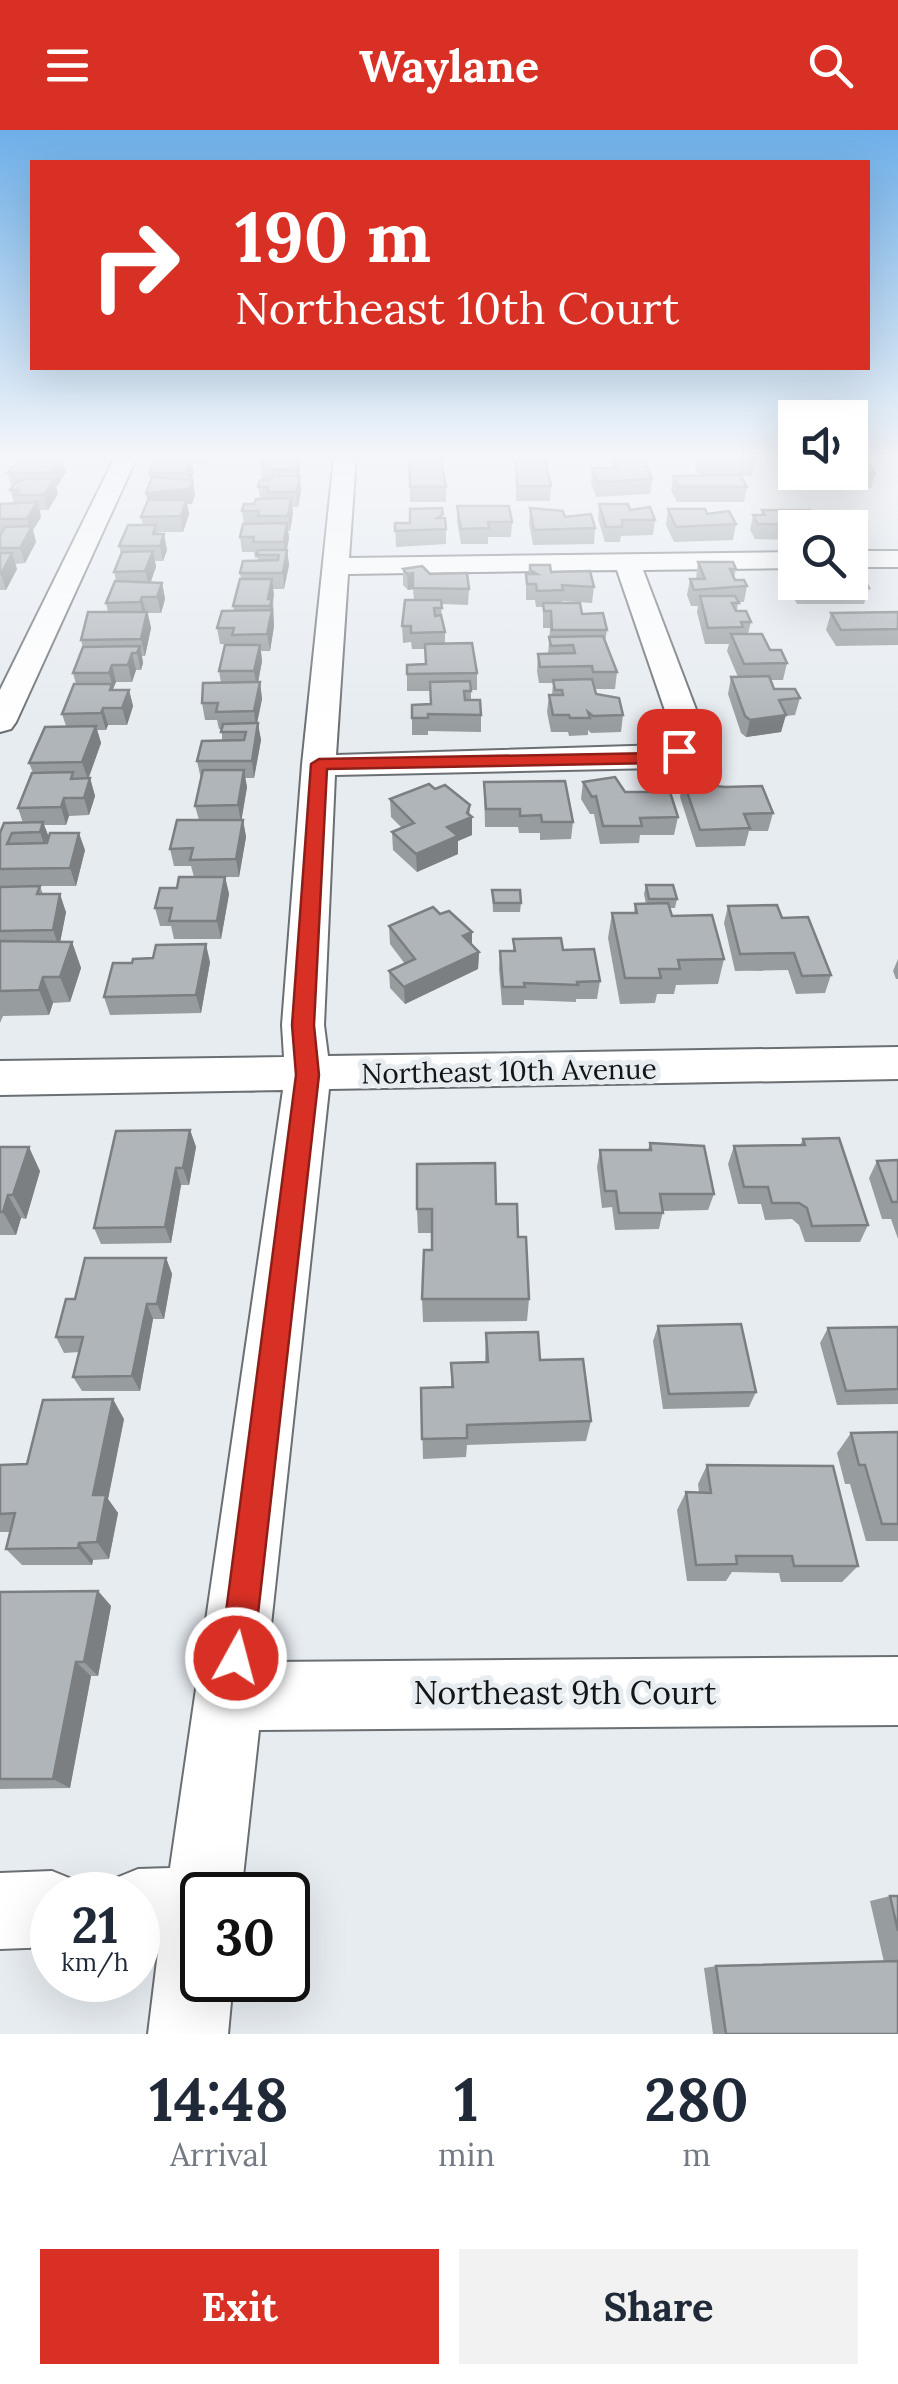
<!DOCTYPE html>
<style>
:root{--surface:#fff;--page:#f2f2f3;--text:#1f2937;--muted:#747a83;--accent:#d93025}
body{margin:0;font-family:Lora,serif;background:var(--page);color:var(--text);height:100vh;display:flex;flex-direction:column;font-size:38px;white-space:nowrap}
*{box-sizing:border-box;margin:0}
p{font-size:32px;color:var(--muted)}
.icon{flex:none;width:55px;height:55px;fill:none;stroke:currentColor;stroke-width:2;stroke-linecap:round;stroke-linejoin:round}
.map{position:relative;height:1904px;overflow:hidden}
.details{display:flex;flex-direction:column;background:var(--surface);flex:1}
.details>*{flex:none}
.top-card{position:absolute;left:30px;top:30px;width:840px;height:210px;border-radius:0px;box-shadow:0 10px 40px #0002;background:#d93025;color:#fff;overflow:hidden}
.fabs{position:absolute;left:778px;top:270px;display:grid;gap:20px}
.fabs a{display:grid;place-items:center;width:90px;height:90px;border-radius:0px;background:var(--surface);box-shadow:0 10px 40px #0002;font-size:50px}
.speed{position:absolute;left:30px;top:1742px;display:flex;gap:20px;font-size:50px;font-weight:700;text-align:center}
.speed>*{display:grid;place-content:center;width:130px;height:130px;border-radius:50%;background:var(--surface);box-shadow:0 10px 40px #0002;line-height:1}
.speed small{font-size:25px;font-weight:400}
.speed .limit{border:5px solid #111;border-radius:15px;background:#fff;color:#111}
.pin{position:absolute;display:grid;place-items:center;width:85px;height:85px;color:#fff;margin:-42px;border-radius:20px;box-shadow:0 5px 15px #0006}
.me{position:absolute;width:110px;margin:-55px;rotate:7deg;stroke-linejoin:round;filter:drop-shadow(0 0 8px #0008)}
.turn{display:flex;align-items:center;gap:35px;height:210px;padding:0 40px;font-size:45px}
.turn .icon{width:130px;height:130px;stroke-width:2.5}
.turn b{display:block;font-size:70px;line-height:85px}
.eta{display:flex;justify-content:space-evenly;align-items:center;height:170px;text-align:center}
.eta b{font-size:60px;font-weight:800;line-height:70px}
.primary-button{display:flex;gap:20px;margin-top:auto;padding:20px 40px}
.primary-button a{flex:1;height:115px;border-radius:0px;background:var(--accent);color:#fff;font-size:40px;font-weight:800;line-height:115px;text-align:center}
.primary-button a+a{background:var(--page);color:var(--text)}
header{display:flex;justify-content:space-between;align-items:center;height:130px;padding:0 40px;background:var(--accent);color:#fff;font-size:45px;font-weight:800}
.map>svg:first-child{display:block}
.lines{fill:none;stroke-linecap:round;stroke-linejoin:round}
.minor-casing{stroke:#6a6f73;stroke-width:4}
.minor{fill:#fff;fill-rule:evenodd}
.wall{fill:#979c9f}
.shaded-wall{fill:#7b7f82}
.building{fill:#b0b5b9;stroke:#7b7f82;stroke-width:2.5}
.route{fill:#d93025;stroke:#8d1f18;stroke-width:2.5}
.labels{text-anchor:middle;stroke-width:10;stroke-linejoin:round;paint-order:stroke}
.street-label{font-size:28px;fill:#121416;stroke:#e7ecf1}
.near-street-label{font-size:32px;fill:#121416;stroke:#e7ecf1}
</style>
<header><svg class="icon" aria-label="menu" viewBox="0 0 24 24"><path d="M4 6h16M4 12h16M4 18h16"/></svg>Waylane<svg class="icon" aria-label="search" viewBox="0 0 24 24"><circle cx="10" cy="10" r="6"/><path d="M15 15l6 6"/></svg></header>
<div class="map">
<svg width="898" height="1904" viewBox="0 0 898 1904">
<rect width="100%" height="100%" fill="#e7ecf1"/>
<g class="lines">
<!-- minor casing -->
<g class="minor-casing">
<g id="minor">
<polygon points="115,327 137,327 16,592 11,599 0,602 0,560"/>
<path d="M334,327H356L349,428L795,422V438L643,440L703,598L691,628L658,638L335,645L324,895L328,926L898,917V949L329,959L267,1532L898,1527V1595L259,1600L241,1765H202V1850H233L228,1904H148L159,1814L138,1815V1765H105L111,1750L138,1739L170,1738L283,960L0,965V931L284,927L282,895L302,635ZM617,440L671,598L665,615L336,625L348,444Z"/>
<rect x="850" y="421" width="48" height="16"/>
<polygon points="52,1741 79,1752 84,1765 52,1765 52,1817 0,1819 0,1743"/>
</g>
</g>
<!-- minor -->
<use href="#minor" class="minor"/>
</g>
<!-- wall -->
<g class="wall">
<polygon points="15,328 73,328 71,331 63,331 66,342 56,357 58,364 48,380 40,380 41,387 33,400 36,412 25,433 15,434 17,439 6,460 0,460 0,374 14,373 10,360 12,357 7,343 19,331 16,331"/>
<polygon points="156,328 211,328 208,334 192,334 194,343 191,350 195,365 192,374 187,374 189,384 183,402 158,402 158,404 164,404 167,420 163,431 155,431 156,437 150,452 162,453 165,469 161,483 148,483 151,498 145,526 142,526 143,533 141,540 136,540 132,552 116,552 113,559 129,560 133,576 127,595 108,595 106,600 97,600 101,613 88,648 90,648 95,666 89,685 69,686 66,695 44,695 49,708 85,720 76,756 40,756 43,764 66,782 60,812 72,812 81,838 70,872 53,873 49,885 3,886 0,893 0,703 23,693 18,678 33,643 29,633 66,596 62,584 76,554 73,543 83,518 81,510 108,482 106,473 116,451 114,442 121,424 119,416 143,395 141,387 147,371 151,351 149,343"/>
<polygon points="258,328 299,328 299,346 301,360 298,377 292,377 293,383 290,401 288,401 289,408 287,420 289,435 284,459 273,459 274,496 270,521 261,521 262,531 258,552 260,552 262,569 257,593 261,610 254,648 245,648 247,657 241,690 243,690 246,707 239,747 225,747 229,764 221,809 174,809 171,796 160,796 155,778 177,758 194,747 191,736 174,736 170,719 199,690 195,676 201,649 197,631 222,610 222,599 219,599 217,590 205,590 202,573 221,553 219,541 234,515 220,514 217,498 234,481 233,476 241,449 240,443 258,431 258,428 255,428 254,422 242,422 240,407 244,394 242,381 260,368 258,357 270,350 262,350 261,335 262,330 258,330"/>
<polygon points="409,328 446,357 446,372 410,372"/>
<polygon points="516,328 551,356 550,371 516,371"/>
<polygon points="613,328 643,328 652,349 650,364 596,367 591,353 592,338 612,338"/>
<polygon points="697,328 752,328 755,331 752,346 740,346 747,357 744,372 677,372 671,360 673,346 699,345 695,338"/>
<polygon points="831,342 850,342 875,344 871,358 843,358 833,356 829,350"/>
<polygon points="599,374 630,380 655,390 653,405 621,406 620,412 605,412 598,389"/>
<polygon points="457,376 512,392 511,407 488,407 488,414 461,414 457,391"/>
<polygon points="530,378 565,387 595,398 594,414 533,415 529,393"/>
<polygon points="668,379 707,384 736,394 733,410 674,412 666,395"/>
<polygon points="762,380 820,395 819,398 795,398 795,410 755,409 750,400 753,385 761,385"/>
<polygon points="443,388 446,399 446,414 396,417 395,393 410,393"/>
<polygon points="698,432 736,439 734,448 747,456 744,472 738,472 737,481 751,492 748,504 787,533 783,550 770,550 774,559 800,568 795,585 785,586 781,602 746,607 741,603 728,564 731,547 738,547 727,521 729,514 705,514 697,482 698,476 691,476 687,465 690,449 696,449"/>
<polygon points="530,435 594,457 592,473 562,471 562,473 607,500 605,513 617,542 615,559 595,559 596,564 623,585 621,602 591,603 588,600 588,605 569,606 568,602 551,602 547,582 549,565 552,565 553,553 539,553 537,541 538,524 548,524 550,498 543,498 543,477 536,477 535,470 526,470 526,444 529,444"/>
<polygon points="788,435 795,435 795,452 850,452 869,458 864,474 797,474 784,451"/>
<polygon points="403,439 430,444 469,459 468,475 441,474 442,488 445,502 445,513 477,543 477,560 471,560 471,570 481,585 481,602 428,601 428,605 412,605 412,575 431,574 430,561 407,561 407,535 425,534 425,519 412,519 411,512 403,513 402,496 414,470 413,459 408,460 403,455"/>
<polygon points="898,482 898,515 836,516 826,500 831,483"/>
<polygon points="683,650 708,655 773,683 768,701 749,701 745,716 696,717 680,667"/>
<polygon points="484,652 573,692 571,709 540,710 540,703 519,703 518,697 485,697"/>
<polygon points="583,652 625,662 678,687 674,705 640,705 639,713 600,714 594,684 590,684 581,669"/>
<polygon points="390,669 469,685 472,705 458,711 458,724 417,742 393,720 392,702 402,698 391,687"/>
<polygon points="646,755 677,769 675,778 670,778 672,786 724,829 718,854 676,855 674,864 657,864 655,873 620,874 608,808 612,783 634,783 635,774 646,774 644,764"/>
<polygon points="492,760 521,773 520,782 493,782"/>
<polygon points="728,776 831,845 825,863 796,864 788,840 735,841 724,793"/>
<polygon points="440,784 472,802 472,815 479,822 478,839 405,874 390,858 389,841 405,834 390,814 389,796"/>
<polygon points="513,809 563,820 600,851 597,869 576,869 576,872 524,870 524,875 502,875 499,839 500,821 513,821"/>
<polygon points="898,829 898,849 896,849 893,841"/>
<polygon points="210,832 201,883 110,885 104,867 132,833"/>
<polygon points="190,1000 196,1017 189,1055 181,1055 171,1113 101,1114 94,1098"/>
<polygon points="803,1009 868,1095 860,1112 805,1112 799,1095 792,1089 765,1090 761,1074 738,1074 728,1034 734,1016 800,1015"/>
<polygon points="650,1013 714,1064 708,1080 663,1081 659,1099 615,1100 612,1077 602,1078 597,1037 600,1020 648,1020"/>
<polygon points="0,1017 40,1041 26,1089 21,1088 16,1105 0,1105"/>
<polygon points="898,1030 898,1109 891,1089 882,1089 869,1048 877,1031"/>
<polygon points="496,1074 518,1107 529,1169 527,1191 423,1192 422,1169 432,1120 432,1103 418,1103 417,1079"/>
<polygon points="166,1128 172,1144 164,1189 153,1189 140,1261 82,1261 73,1247 79,1222 64,1223 56,1207 75,1169"/>
<polygon points="658,1196 756,1262 749,1277 663,1279 653,1211"/>
<polygon points="898,1197 898,1274 837,1275 820,1213 828,1198"/>
<polygon points="486,1203 540,1230 591,1291 586,1311 467,1315 466,1327 423,1329 421,1258 451,1257 451,1233 485,1232"/>
<polygon points="124,1289 108,1369 118,1383 109,1429 93,1430 92,1435 22,1435 6,1419 10,1402 0,1402 0,1335 27,1334"/>
<polygon points="898,1302 898,1411 866,1411 850,1354 845,1354 837,1323 851,1303"/>
<polygon points="707,1335 858,1436 842,1452 781,1452 779,1443 732,1442 726,1451 687,1451 677,1380 686,1362 699,1363 698,1354"/>
<polygon points="98,1461 111,1476 98,1546 91,1546 70,1658 0,1659 0,1462"/>
<polygon points="890,1766 898,1766 898,1904 713,1904 704,1838 716,1836 884,1832 870,1771"/>
</g>
<!-- shaded-wall -->
<g class="shaded-wall">
<polygon points="62,328 66,342 57,357 53,342"/>
<polygon points="298,328 300,339 297,354 296,340"/>
<polygon points="191,329 194,343 189,357 186,343"/>
<polygon points="300,346 301,360 298,377 296,362"/>
<polygon points="54,349 58,364 48,380 44,365"/>
<polygon points="193,350 195,365 192,374 187,374 189,384 183,402 181,386 149,378 146,363"/>
<polygon points="291,368 293,383 290,401 288,386"/>
<polygon points="37,372 41,387 33,400 36,412 25,433 20,418 30,400 27,389"/>
<polygon points="287,393 289,408 285,427 284,412"/>
<polygon points="164,404 167,420 163,431 160,416"/>
<polygon points="287,420 289,435 284,459 283,443"/>
<polygon points="153,421 156,437 149,457 145,441"/>
<polygon points="12,423 17,439 6,460 1,444"/>
<polygon points="413,443 414,459 408,460 407,444"/>
<polygon points="272,449 274,465 272,472 274,496 270,521 267,504 271,482 268,469"/>
<polygon points="162,453 165,469 161,483 157,467"/>
<polygon points="142,467 146,483 144,489 140,472"/>
<polygon points="147,482 151,498 145,526 141,509"/>
<polygon points="260,515 262,531 257,558 254,541"/>
<polygon points="140,516 143,533 141,540 137,523"/>
<polygon points="132,523 136,540 132,552 128,535"/>
<polygon points="112,535 116,552 113,559 110,560 112,554 109,543"/>
<polygon points="260,552 262,569 256,598 254,581"/>
<polygon points="129,560 133,576 127,595 122,578"/>
<polygon points="103,578 108,595 106,600 101,583"/>
<polygon points="786,585 781,602 746,607 750,590"/>
<polygon points="258,593 261,610 254,648 252,631"/>
<polygon points="96,596 101,613 88,650 82,632"/>
<polygon points="244,640 247,657 241,693 238,675"/>
<polygon points="90,648 95,666 89,685 84,668"/>
<polygon points="64,668 69,686 66,695 61,677"/>
<polygon points="470,675 469,688 472,687 472,705 458,711 458,724 417,742 416,724 467,683"/>
<polygon points="243,690 246,707 239,747 236,729"/>
<polygon points="43,692 50,710 46,720 40,702"/>
<polygon points="79,703 85,720 76,756 70,738"/>
<polygon points="225,747 229,764 221,809 217,791"/>
<polygon points="60,764 66,782 59,818 53,800"/>
<polygon points="472,802 472,819 463,806"/>
<polygon points="72,812 81,838 70,872 60,847"/>
<polygon points="206,814 210,832 201,883 196,865"/>
<polygon points="479,822 478,839 405,874 404,857"/>
<polygon points="43,847 53,873 49,885 39,860"/>
<polygon points="190,1000 196,1017 189,1055 183,1038"/>
<polygon points="29,1017 40,1041 26,1089 13,1065"/>
<polygon points="176,1038 181,1055 171,1113 165,1097"/>
<polygon points="8,1065 21,1088 16,1105 3,1082"/>
<polygon points="166,1128 172,1144 164,1189 157,1174"/>
<polygon points="147,1174 153,1189 140,1261 132,1246"/>
<polygon points="113,1269 124,1289 108,1369 118,1383 109,1429 97,1412 93,1365"/>
<polygon points="79,1413 93,1430 92,1435 78,1418"/>
<polygon points="98,1461 111,1476 98,1546 84,1532"/>
<polygon points="76,1532 91,1546 70,1658 53,1649"/>
</g>
<!-- building -->
<g class="building">
<polygon points="22,328 62,328 53,342 7,343"/>
<polygon points="156,328 175,328 191,329 186,343 149,343"/>
<polygon points="262,328 298,328 296,340 269,340 270,335 261,335"/>
<polygon points="409,328 440,328 446,357 410,357"/>
<polygon points="516,328 545,328 551,356 517,356"/>
<polygon points="614,328 643,328 652,349 597,352 592,338 618,338"/>
<polygon points="699,328 752,328 755,331 701,332"/>
<polygon points="850,329 865,329 875,344 841,342 850,342"/>
<polygon points="740,345 747,357 679,357 673,346"/>
<polygon points="272,346 300,346 296,362 268,362 269,357 258,357 260,350 271,350"/>
<polygon points="152,347 193,350 189,359 146,363"/>
<polygon points="26,349 54,349 44,365 16,365 19,360 10,360 15,353"/>
<polygon points="291,368 288,386 258,386 259,381 242,381 244,374 254,374 256,369"/>
<polygon points="148,370 186,370 181,386 141,387"/>
<polygon points="37,372 27,389 0,389 0,374"/>
<polygon points="599,374 628,374 630,380 650,377 655,390 622,390 622,397 606,397"/>
<polygon points="457,376 509,376 512,392 488,392 489,398 461,399"/>
<polygon points="442,378 443,384 437,388 445,388 446,399 395,401 395,393 410,393 410,379"/>
<polygon points="530,378 563,381 565,387 591,384 595,398 534,400"/>
<polygon points="668,379 705,379 707,384 729,381 736,394 676,397"/>
<polygon points="762,380 810,380 820,395 758,394 753,385 765,385"/>
<polygon points="287,393 284,412 253,412 254,407 240,407 243,394"/>
<polygon points="128,395 156,395 153,404 164,404 160,416 119,416"/>
<polygon points="32,396 20,418 0,418 0,405 5,397"/>
<polygon points="258,420 287,420 283,443 240,443 243,431 278,430 279,425 257,425"/>
<polygon points="153,421 145,441 114,442 122,422"/>
<polygon points="0,423 12,423 1,444 0,444"/>
<polygon points="698,432 733,432 736,439 730,439 735,450 744,450 747,456 694,460 690,449 705,449"/>
<polygon points="850,434 854,434 869,458 801,458 798,452 850,452"/>
<polygon points="530,435 550,435 551,442 590,441 594,457 562,455 563,460 537,461 536,454 527,454 526,444 537,444 530,440"/>
<polygon points="788,435 795,435 795,448"/>
<polygon points="422,436 430,444 467,443 469,459 413,458 413,443 407,444 403,439"/>
<polygon points="240,449 272,449 268,469 272,469 270,476 233,476"/>
<polygon points="115,451 162,453 157,467 142,467 140,472 106,473"/>
<polygon points="700,466 735,466 739,473 732,473 736,481 746,481 751,492 741,492 743,497 708,498"/>
<polygon points="405,470 441,470 442,478 434,478 435,486 441,485 445,502 411,503 411,496 402,496"/>
<polygon points="543,473 580,473 582,484 603,483 607,500 552,500 551,481 544,481"/>
<polygon points="272,480 267,504 232,505 234,498 217,498 222,481"/>
<polygon points="88,482 147,482 141,509 81,510"/>
<polygon points="898,482 898,499 841,500 831,483"/>
<polygon points="731,504 762,504 770,520 781,520 787,533 744,534"/>
<polygon points="603,506 617,542 593,542 592,536 540,537 538,524 575,523 573,515 551,516 549,507"/>
<polygon points="472,513 477,543 407,544 407,535 426,534 425,514"/>
<polygon points="225,515 260,515 254,541 219,541"/>
<polygon points="140,516 137,523 132,523 128,535 112,535 109,543 73,543 83,517"/>
<polygon points="769,546 774,559 795,559 800,568 779,570 786,585 750,590 745,586 731,547"/>
<polygon points="592,549 596,564 619,568 623,585 593,586 588,582 590,588 570,588 569,585 553,585 549,565 563,565 562,560 555,560 553,550"/>
<polygon points="470,551 471,561 464,561 465,570 480,570 481,585 428,584 428,588 412,588 412,575 431,574 430,552"/>
<polygon points="260,552 254,581 216,582 218,573 202,573 203,553"/>
<polygon points="74,554 112,554 110,560 129,560 122,578 103,578 101,583 62,584"/>
<polygon points="258,593 252,631 197,631 202,611 244,610 246,602 221,602 223,594"/>
<polygon points="96,596 82,632 29,633 45,597"/>
<polygon points="203,640 244,640 238,675 195,676"/>
<polygon points="73,642 71,649 90,648 84,668 64,668 61,677 18,678 32,643"/>
<polygon points="615,647 625,662 670,662 678,687 640,688 642,696 603,696 596,666 592,667 583,652"/>
<polygon points="706,649 708,655 725,657 762,656 773,683 744,684 750,698 700,700 683,650"/>
<polygon points="565,651 573,692 542,692 541,685 520,686 520,679 486,679 484,652"/>
<polygon points="429,654 435,659 445,655 470,675 467,683 472,687 447,697 458,706 416,724 392,702 414,693 390,669"/>
<polygon points="177,690 243,690 236,729 190,730 193,718 170,719"/>
<polygon points="43,692 40,702 12,703 7,714 47,713 50,703 79,703 70,738 0,739 0,703 4,693"/>
<polygon points="179,747 225,747 217,791 169,791 172,778 155,778 160,758 177,758"/>
<polygon points="646,755 673,755 677,769 649,769"/>
<polygon points="40,756 37,764 60,764 53,800 0,801 0,757"/>
<polygon points="492,760 520,760 521,773 494,773"/>
<polygon points="668,773 672,786 712,785 724,829 678,830 680,839 659,839 661,848 625,848 612,783 637,783 635,774"/>
<polygon points="777,775 782,788 808,787 831,845 802,846 794,823 740,824 728,776"/>
<polygon points="433,777 440,784 449,781 472,802 463,806 479,822 404,857 389,841 415,829 389,796"/>
<polygon points="561,808 563,820 594,819 600,851 577,852 578,855 524,853 525,857 503,857 500,821 515,821 513,809"/>
<polygon points="0,811 72,812 60,847 43,847 39,860 0,861"/>
<polygon points="206,814 196,865 104,867 113,833 132,833 133,829 153,828 156,815"/>
<polygon points="190,1000 183,1038 176,1038 165,1097 94,1098 116,1001"/>
<polygon points="839,1008 868,1095 812,1096 807,1078 799,1073 772,1073 768,1057 744,1057 734,1016 805,1015 803,1009"/>
<polygon points="650,1013 704,1016 714,1064 660,1064 663,1083 619,1083 616,1061 605,1061 600,1020 651,1020"/>
<polygon points="0,1017 29,1017 13,1065 8,1065 3,1082 0,1082"/>
<polygon points="898,1030 898,1072 892,1072 877,1031"/>
<polygon points="495,1033 496,1074 517,1074 518,1107 526,1107 529,1169 422,1169 424,1120 432,1120 432,1079 417,1079 417,1034"/>
<polygon points="85,1128 166,1128 157,1174 147,1174 132,1246 73,1247 83,1207 56,1207 66,1169 75,1169"/>
<polygon points="741,1194 756,1262 669,1264 658,1196"/>
<polygon points="898,1197 898,1259 846,1261 828,1198"/>
<polygon points="538,1202 540,1230 583,1229 591,1291 467,1295 467,1308 422,1309 421,1258 453,1257 451,1233 488,1232 486,1203"/>
<polygon points="113,1269 93,1365 106,1365 97,1412 79,1413 78,1418 6,1419 15,1383 0,1384 0,1335 27,1334 43,1270"/>
<polygon points="898,1302 898,1394 882,1394 865,1335 859,1335 851,1303"/>
<polygon points="707,1335 833,1336 858,1436 794,1436 792,1426 736,1426 737,1434 696,1435 686,1362 711,1363"/>
<polygon points="98,1461 84,1532 76,1532 53,1649 0,1649 0,1462"/>
<polygon points="890,1766 898,1766 898,1801"/>
<polygon points="898,1831 898,1904 726,1904 716,1836"/>
</g>
<!-- sky -->
<linearGradient id="sky" x2="0" y2="1"><stop stop-color="#6eafe9"/><stop offset="0.55" stop-color="#f4f6f9"/><stop offset="1" stop-color="#f4f6f9" stop-opacity="0"/></linearGradient>
<rect width="898" height="594" fill="url(#sky)"/>
<!-- route -->
<polygon class="route" points="679,616 688,621 685,625 658,633 327,639 314,895 319,945 253,1528 248,1539 236,1544 224,1539 220,1528 296,945 292,895 311,634 319,629 657,623"/>
<g class="labels">
<!-- street labels -->
<g class="street-label">
<text transform="translate(509 941) rotate(-1)" y="10">Northeast 10th Avenue</text>
</g>
<!-- near-street labels -->
<g class="near-street-label">
<text x="565" y="1574">Northeast 9th Court</text>
</g>
</g>
</svg>
<div class="fabs">
<a><svg class="icon" aria-label="sound" viewBox="0 0 24 24"><path d="M4 9h4l5-4v14l-5-4H4zM17 9q2 3 0 6"/></svg></a>
<a><svg class="icon" aria-label="search" viewBox="0 0 24 24"><circle cx="10" cy="10" r="6"/><path d="M15 15l6 6"/></svg></a>
</div>
<div class="speed"><div>21<small>km/h</small></div><div class="limit">30</div></div>
<div class="pin" style="left:679px;top:621px;background:#d93025"><svg class="icon" aria-label="arrive" viewBox="0 0 24 24"><path d="M6 21V4h12l-3 4 3 4H6"/></svg></div>
<svg class="me" style="left:236px;top:1528px" viewBox="-20 -20 40 40"><circle r="17" fill="#d93025" stroke="#fff" stroke-width="3"/><path d="M0-11L8 9 0 5-8 9z" fill="#fff"/></svg>
<div class="top-card">
<div class="turn"><svg class="icon" aria-label="right" viewBox="0 0 24 24"><path d="M7 20v-9h11M14 6l5 5-5 5"/></svg><div><b>190 m</b>Northeast 10th Court</div></div>
</div>
</div>
<section class="details">
<div class="eta">
<div><b>14:48</b><p>Arrival</p></div>
<div><b>1</b><p>min</p></div>
<div><b>280</b><p>m</p></div>
</div>
<div class="primary-button"><a>Exit</a><a>Share</a></div>
</section>
